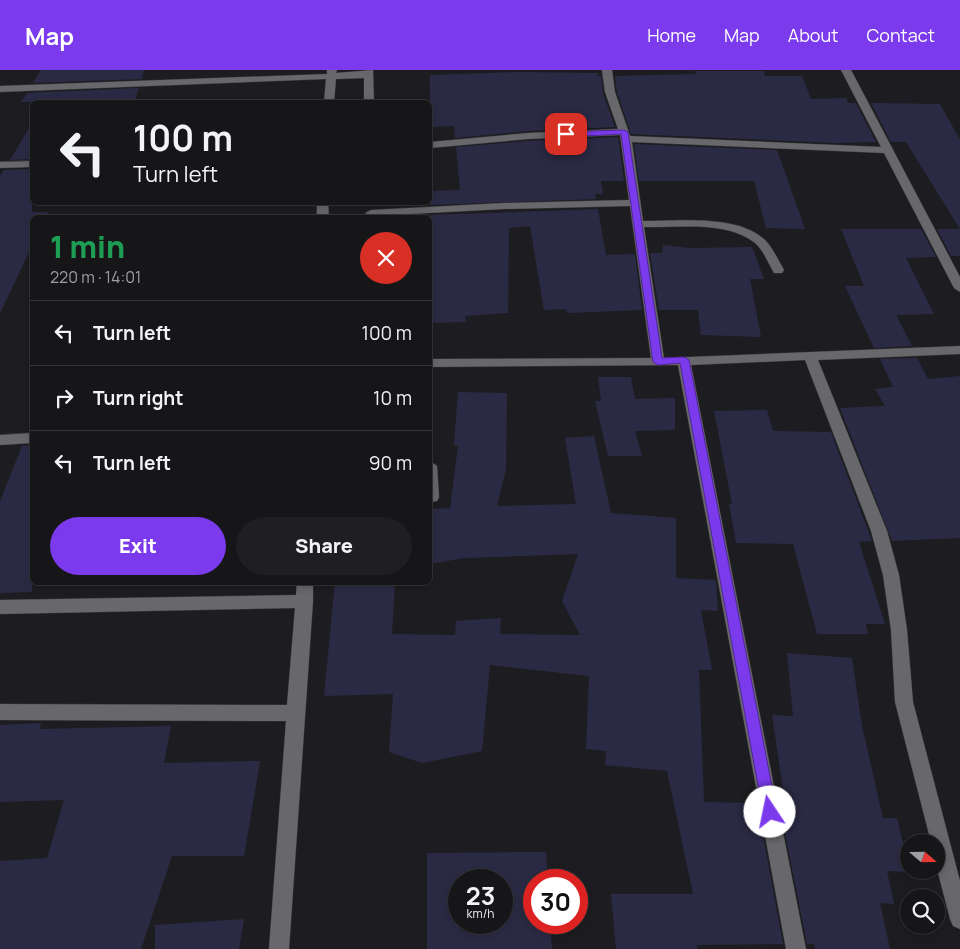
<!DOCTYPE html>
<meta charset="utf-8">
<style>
:root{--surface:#161619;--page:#1f1f22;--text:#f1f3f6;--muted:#9e9fa2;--line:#353538;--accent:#7c3aed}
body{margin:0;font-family:Manrope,sans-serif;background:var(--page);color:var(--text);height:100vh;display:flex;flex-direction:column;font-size:19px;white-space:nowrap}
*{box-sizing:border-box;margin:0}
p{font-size:16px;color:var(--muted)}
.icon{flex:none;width:28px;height:28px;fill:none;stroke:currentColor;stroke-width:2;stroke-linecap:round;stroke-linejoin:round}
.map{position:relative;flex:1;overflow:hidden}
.drawer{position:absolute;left:30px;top:145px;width:402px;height:370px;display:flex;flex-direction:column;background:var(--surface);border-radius:8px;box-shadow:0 2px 8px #0003,0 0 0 1px var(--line)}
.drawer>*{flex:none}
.top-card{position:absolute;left:30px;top:30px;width:402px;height:105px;border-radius:8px;box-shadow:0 2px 8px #0003,0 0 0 1px var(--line);background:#161619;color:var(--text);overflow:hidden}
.needle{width:32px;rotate:110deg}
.buttons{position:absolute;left:900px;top:764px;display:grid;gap:10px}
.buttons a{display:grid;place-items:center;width:45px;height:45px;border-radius:50%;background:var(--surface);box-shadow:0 2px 8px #0003,0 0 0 1px var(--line);font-size:25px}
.speed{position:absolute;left:448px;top:799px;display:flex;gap:10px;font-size:25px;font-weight:700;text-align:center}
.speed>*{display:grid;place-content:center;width:65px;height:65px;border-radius:50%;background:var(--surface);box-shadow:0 2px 8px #0003,0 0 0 1px var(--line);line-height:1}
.speed small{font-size:12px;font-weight:400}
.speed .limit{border:8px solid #d22;background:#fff;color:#111}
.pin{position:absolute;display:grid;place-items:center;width:42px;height:42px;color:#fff;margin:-21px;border-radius:10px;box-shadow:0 2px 8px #0006}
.me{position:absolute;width:55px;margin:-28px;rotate:349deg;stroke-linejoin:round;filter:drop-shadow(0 0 4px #0008)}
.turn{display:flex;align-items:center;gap:18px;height:105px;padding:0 20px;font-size:22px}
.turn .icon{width:65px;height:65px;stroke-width:2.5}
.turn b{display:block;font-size:35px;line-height:42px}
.round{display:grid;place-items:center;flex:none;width:52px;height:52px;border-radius:26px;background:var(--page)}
.overview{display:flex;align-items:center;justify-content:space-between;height:85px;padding:0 20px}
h1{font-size:30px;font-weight:800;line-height:38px;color:#1e9e55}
.button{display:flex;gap:10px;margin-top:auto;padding:10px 20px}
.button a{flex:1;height:58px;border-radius:30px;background:var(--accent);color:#fff;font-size:20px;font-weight:800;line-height:58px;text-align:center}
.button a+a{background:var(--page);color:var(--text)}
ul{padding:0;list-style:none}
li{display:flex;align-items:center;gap:15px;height:65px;padding:0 20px;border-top:1px solid var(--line)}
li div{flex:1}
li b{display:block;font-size:19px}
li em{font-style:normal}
header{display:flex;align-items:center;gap:30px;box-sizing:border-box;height:70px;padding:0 25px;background:var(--accent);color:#fff}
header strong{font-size:24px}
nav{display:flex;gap:28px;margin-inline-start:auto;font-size:18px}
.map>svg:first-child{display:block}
.building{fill:#2b2a44;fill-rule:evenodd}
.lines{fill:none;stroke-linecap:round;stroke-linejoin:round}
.minor-casing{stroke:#39393b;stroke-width:1}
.minor{fill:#68686c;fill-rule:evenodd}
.route{fill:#7c3aed;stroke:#51269a}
</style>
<header>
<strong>Map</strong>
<nav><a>Home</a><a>Map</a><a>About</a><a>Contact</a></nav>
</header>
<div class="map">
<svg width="960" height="879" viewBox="0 0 960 879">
<rect width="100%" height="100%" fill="#1d1d21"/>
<!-- building -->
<g class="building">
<polygon points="41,0 144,0 142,9 33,13"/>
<polygon points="695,1 764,1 765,6 802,6 811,29 846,28 848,33 856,33 876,72 837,73 631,64 617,22 615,6 696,4"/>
<polygon points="517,2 597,3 598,6 601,6 603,23 615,57 528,61 455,68 454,56 430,57 430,5"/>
<polygon points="139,18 134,32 21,32 27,23"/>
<polygon points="871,33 940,34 960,70 960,186 951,186 937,159 960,159 906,72 891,72"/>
<polygon points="32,53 32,89 10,90"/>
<polygon points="618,67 624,111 601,111 603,124 595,124 596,129 430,135 430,121 460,120 456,77 528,71"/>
<polygon points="634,74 777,80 805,159 766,158 754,111 639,111"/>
<polygon points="32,99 32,142 49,142 46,148 32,148 32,176 0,243 0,106 4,100"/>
<polygon points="598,139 606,185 635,184 642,240 567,243 566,239 544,240 530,156 509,158 508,243 465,246 466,252 430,253 430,145"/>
<polygon points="841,159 921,159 936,187 906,188 934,244 896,245 912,276 874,278 845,216 864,216"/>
<polygon points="663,175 690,178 752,177 764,209 750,209 761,267 701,265 698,240 659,240 650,183 662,183"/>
<polygon points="917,288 928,309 960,306 960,468 892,471 840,338 885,336 875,319 893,317 880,289"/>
<polygon points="598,307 631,307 635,329 675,328 675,360 635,361 642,386 608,386 595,331 601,331"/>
<polygon points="458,322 507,323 506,399 497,436 576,434 565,368 594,366 611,443 676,448 676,508 716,510 718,541 701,540 712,600 699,600 704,732 757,733 783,874 697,875 697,879 616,879 611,824 693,824 667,701 605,695 606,681 586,679 589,606 490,595 482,681 422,693 389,682 393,624 324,626 335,512 395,512 392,564 455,565 456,551 501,548 500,564 580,565 562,531 578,484 465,488 430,494 430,439 450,438 458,376 454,375"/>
<polygon points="767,340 773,361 831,362 872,471 859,472 885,554 866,554 868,564 817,564 793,474 736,473 729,434 732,434 714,341"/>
<polygon points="32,375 32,522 0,523 0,431 22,376"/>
<polygon points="787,583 852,588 862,656 883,748 897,748 910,802 887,801 894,834 880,833 890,879 815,879 814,874 807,874 779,733 785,733 772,645 793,646"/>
<polygon points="41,653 40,659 171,656 164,693 260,691 244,786 172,786 141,879 0,879 0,791 47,788 64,730 0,732 0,655"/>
<path d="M546,782L548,810H534V852H550L552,879H427V783ZM459,810H501V852H459Z"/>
<polygon points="244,849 239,879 155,879 155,855"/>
</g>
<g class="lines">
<!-- minor casing -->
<g class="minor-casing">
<g id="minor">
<polygon points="327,0 337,0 336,3 373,0 374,32 364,32 364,8 336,9 334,32 324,32 326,9 0,22 0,16 327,4"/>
<path d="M602,0H612L615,22L630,66L881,77L841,0H851L960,207V222L954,218L884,83L632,72L643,151C678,151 738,144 765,170C773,178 778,190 784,200L782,203H774C768,193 764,181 755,173C726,150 679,158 644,157L664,288L960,276V284L818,290L887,461L899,505L907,560L913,632L960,811V859L953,856L950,849L936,795V772H931L895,632L891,560L883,505L871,461L805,290L691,295L806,879H786L678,295L430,297V289L651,288L630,136L504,139L371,146L365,143L371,140L504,133L629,130L620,65L528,69L430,78V72L528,63L618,59L605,22Z"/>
<polygon points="32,91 32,97 0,98 0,92"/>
<polygon points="317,132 328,132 329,148 317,148"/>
<polygon points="32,363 32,373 0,375 0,365"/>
<polygon points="430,391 437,396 439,427 437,431 430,432"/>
<polygon points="297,512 313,512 313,531 289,879 269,879 286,651 0,650 0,634 287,635 295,538 0,544 0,530 296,525"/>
</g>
</g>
<!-- minor -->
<use href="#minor" class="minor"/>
</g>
<!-- route -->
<polygon class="route" points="624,60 628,62 662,288 684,287 689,290 777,742 775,746 770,748 765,746 763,742 680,293 658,295 653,292 621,64 566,67 563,64 566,62"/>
</svg>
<div class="buttons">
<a><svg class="needle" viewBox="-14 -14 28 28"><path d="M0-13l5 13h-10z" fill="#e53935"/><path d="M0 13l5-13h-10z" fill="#9e9fa2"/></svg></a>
<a><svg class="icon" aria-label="search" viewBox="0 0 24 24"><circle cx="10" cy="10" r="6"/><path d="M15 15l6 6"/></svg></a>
</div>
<div class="speed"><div>23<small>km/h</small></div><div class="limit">30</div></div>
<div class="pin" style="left:566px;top:64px;background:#d93025"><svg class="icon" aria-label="arrive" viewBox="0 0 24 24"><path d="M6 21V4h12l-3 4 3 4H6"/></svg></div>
<svg class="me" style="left:770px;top:742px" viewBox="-20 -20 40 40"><circle r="19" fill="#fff"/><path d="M0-13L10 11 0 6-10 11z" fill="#7c3aed"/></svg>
<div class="top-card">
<div class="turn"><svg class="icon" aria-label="left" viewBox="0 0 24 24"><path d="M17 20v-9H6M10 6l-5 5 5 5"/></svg><div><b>100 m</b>Turn left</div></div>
</div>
<section class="drawer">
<div class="overview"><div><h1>1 min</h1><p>220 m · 14:01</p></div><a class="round" style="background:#d93025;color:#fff"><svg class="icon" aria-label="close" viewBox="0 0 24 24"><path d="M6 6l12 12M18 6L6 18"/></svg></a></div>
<ul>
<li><svg class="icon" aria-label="left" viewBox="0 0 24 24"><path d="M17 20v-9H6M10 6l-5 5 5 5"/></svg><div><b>Turn left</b></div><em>100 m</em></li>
<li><svg class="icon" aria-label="right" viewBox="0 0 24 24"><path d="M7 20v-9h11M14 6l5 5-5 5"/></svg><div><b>Turn right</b></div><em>10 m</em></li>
<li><svg class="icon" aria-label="left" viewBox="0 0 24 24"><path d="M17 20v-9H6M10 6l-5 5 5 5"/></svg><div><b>Turn left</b></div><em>90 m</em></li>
</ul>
<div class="button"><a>Exit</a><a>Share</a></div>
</section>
</div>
